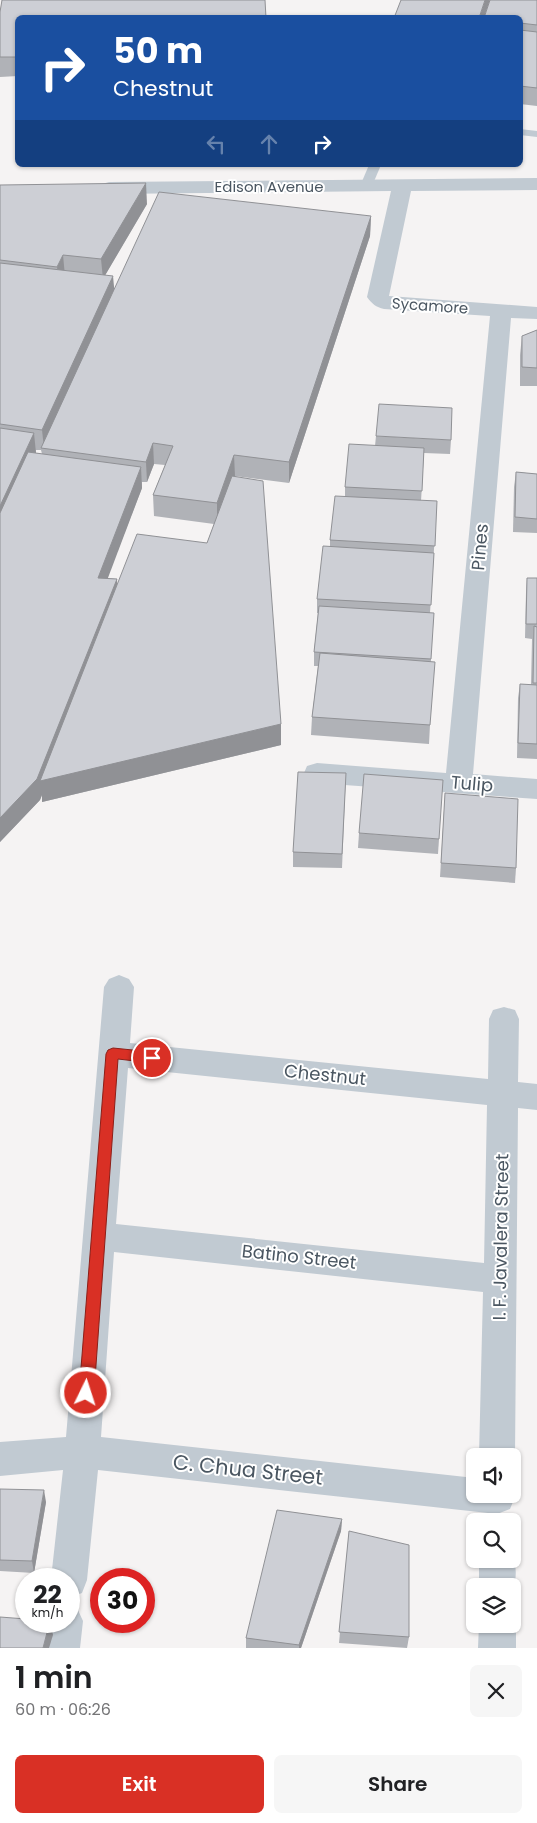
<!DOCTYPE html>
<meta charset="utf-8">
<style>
:root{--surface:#fff;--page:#f6f6f6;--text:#202124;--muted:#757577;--accent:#d93025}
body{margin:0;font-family:Poppins,sans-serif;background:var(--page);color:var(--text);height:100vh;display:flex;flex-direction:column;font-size:19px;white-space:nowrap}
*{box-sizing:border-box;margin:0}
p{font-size:16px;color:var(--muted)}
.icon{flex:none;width:28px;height:28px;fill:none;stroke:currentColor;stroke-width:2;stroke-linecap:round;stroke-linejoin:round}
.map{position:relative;height:1648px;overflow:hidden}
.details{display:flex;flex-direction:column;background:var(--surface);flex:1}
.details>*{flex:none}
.banner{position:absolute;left:15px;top:15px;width:508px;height:152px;border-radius:8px;box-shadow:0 1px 4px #0004;background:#1a4fa0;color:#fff;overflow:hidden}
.fabs{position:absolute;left:466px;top:1448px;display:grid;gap:10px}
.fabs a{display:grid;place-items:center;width:55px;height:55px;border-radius:8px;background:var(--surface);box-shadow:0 1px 4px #0004;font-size:25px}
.speed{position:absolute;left:15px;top:1568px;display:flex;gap:10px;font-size:25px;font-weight:700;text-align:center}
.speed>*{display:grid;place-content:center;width:65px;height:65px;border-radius:50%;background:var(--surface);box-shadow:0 1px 4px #0004;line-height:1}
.speed small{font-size:12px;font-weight:400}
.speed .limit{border:8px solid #d22;background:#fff;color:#111}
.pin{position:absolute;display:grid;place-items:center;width:42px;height:42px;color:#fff;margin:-21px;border:2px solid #fff;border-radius:50%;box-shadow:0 1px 5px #0007}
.me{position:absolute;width:55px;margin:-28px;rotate:4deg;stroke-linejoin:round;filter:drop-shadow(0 0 4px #0008)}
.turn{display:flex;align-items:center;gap:18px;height:105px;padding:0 15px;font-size:22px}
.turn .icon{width:65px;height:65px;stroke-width:2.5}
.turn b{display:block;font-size:35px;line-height:42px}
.lanes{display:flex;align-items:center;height:48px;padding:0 15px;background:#0003;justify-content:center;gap:25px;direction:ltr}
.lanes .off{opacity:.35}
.round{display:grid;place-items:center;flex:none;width:52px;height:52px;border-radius:8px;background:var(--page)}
.summary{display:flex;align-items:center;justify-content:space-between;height:85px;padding:0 15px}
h1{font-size:30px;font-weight:600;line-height:38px}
.button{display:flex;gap:10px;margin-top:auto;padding:10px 15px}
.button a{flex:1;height:58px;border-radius:8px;background:var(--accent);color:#fff;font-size:20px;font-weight:600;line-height:58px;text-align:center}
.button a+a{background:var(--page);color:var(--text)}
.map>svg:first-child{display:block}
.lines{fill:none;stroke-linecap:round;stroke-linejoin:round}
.lane{fill:#c1cad2;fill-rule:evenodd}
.street{fill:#c1cad2;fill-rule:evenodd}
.wall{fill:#b0b2b7;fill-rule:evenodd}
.shaded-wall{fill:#909195}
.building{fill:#cdcfd5;stroke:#909195}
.route{fill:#d93025;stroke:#8d1f18}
.labels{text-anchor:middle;stroke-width:4;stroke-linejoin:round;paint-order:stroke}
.far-street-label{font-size:15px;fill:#4a5661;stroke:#fff}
.street-label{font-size:18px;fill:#4a5661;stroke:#fff}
.near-street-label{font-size:21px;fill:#4a5661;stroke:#fff}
</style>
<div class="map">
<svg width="537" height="1648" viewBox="0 0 537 1648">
<rect width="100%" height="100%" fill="#f5f3f3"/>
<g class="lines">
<!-- lane -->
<g class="lane">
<polygon points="520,129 537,131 537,137 520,135"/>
<polygon points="369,165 381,165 372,186 366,190 360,186"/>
</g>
<!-- street -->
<g class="street">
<path d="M537,178V190L411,191L389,296L537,307V319L511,318L473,774L537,779V799L317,783L307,780L304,773L307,766L317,763L446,773L490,316L384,309C376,307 372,304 367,297L391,191L109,194L102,192L99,188L102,184L109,182Z"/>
<path d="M119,975L129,979L134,987L130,1043L488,1079L489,1019L493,1010L504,1007L515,1010L519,1019L518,1082L537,1084V1110L518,1108L515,1456L512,1461V1456H479L483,1292L114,1252L101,1437L475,1478V1494H512V1492L515,1497L510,1509L497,1514L98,1470L87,1580L82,1593L69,1598V1579H51L63,1470L0,1476V1442L66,1437L104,987L109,979ZM128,1068L487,1105L484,1263L116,1224Z"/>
<path d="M512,1553C517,1564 517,1582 512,1593V1586H479V1559H512Z"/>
<polygon points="69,1604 77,1608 83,1621 80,1648 42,1648 45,1621 69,1621"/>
<polygon points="512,1617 516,1624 516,1648 478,1648 479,1624 512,1624"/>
</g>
</g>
<!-- wall -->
<g class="wall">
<polygon points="537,0 537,106 520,104 520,18"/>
<polygon points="0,12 18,18 18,76 0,77"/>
<path d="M0,185L147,204L105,275L114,290L371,216L370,236L289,483L235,476L281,745L42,802V795L40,800L0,842ZM36,450H41L42,454L36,453ZM154,464L165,465L153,495L154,516L214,524L207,543L117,585V579L107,578L142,488V482H147Z"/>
<polygon points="537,330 537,386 520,386 520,355 522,336"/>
<polygon points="376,436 451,440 450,454 424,453 421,501 437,501 430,613 431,659 430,725 429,744 311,735 312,717 318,666 314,666 314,652 318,613 317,613 317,599 330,547 330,540 345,496 345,487 375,446"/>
<polygon points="516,472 537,474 537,533 513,532 514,487"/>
<polygon points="527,578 537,578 537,759 517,758 518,698 520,684 531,685 532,639 525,638 526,592"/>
<polygon points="346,773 342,868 293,867 293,852"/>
<polygon points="445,793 516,868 515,883 440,877"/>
<polygon points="359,833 439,839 438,854 358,848"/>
<polygon points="0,1489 46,1502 34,1573 0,1571"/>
<polygon points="342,1519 341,1531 301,1648 246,1648 246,1638"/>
<polygon points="349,1531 409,1637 407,1648 339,1643"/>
</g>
<!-- shaded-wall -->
<g class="shaded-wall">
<polygon points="485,0 490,0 484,18 479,18"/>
<polygon points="146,183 147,204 103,279 101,259"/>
<polygon points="371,216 370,236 289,483 289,462"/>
<polygon points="63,255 65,276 59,287 57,267"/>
<polygon points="113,276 115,297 44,448 42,430"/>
<polygon points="34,433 36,453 0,532 0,506"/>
<polygon points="153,443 154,464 147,482 146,462"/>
<polygon points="234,455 235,476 217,524 217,503"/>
<polygon points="141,467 142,488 100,599 98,578"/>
<polygon points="117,579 118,600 281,724 281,745 42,802 42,795 40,800 0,842 0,818"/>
<polygon points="44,1490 46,1502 34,1573 32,1561"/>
<polygon points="342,1519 341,1531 301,1648 299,1648 299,1645"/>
<polygon points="50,1621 53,1635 49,1648 43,1648"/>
</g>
<!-- building -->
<g class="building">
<polygon points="2,0 265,0 266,18 18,18 18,57 0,57 0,12"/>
<polygon points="401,0 485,0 479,18 394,18"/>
<polygon points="490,0 537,0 537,25 520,23 520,18 484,18"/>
<polygon points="520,30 537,32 537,88 520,86"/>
<polygon points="146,183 101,259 63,255 57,267 0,260 0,185"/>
<polygon points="159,192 371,216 289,462 234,455 217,503 153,495 173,446 153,443 146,462 41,448"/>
<polygon points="0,263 113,276 42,430 0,424"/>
<polygon points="537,330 537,368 522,367 522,336"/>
<polygon points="379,404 452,408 451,440 376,436"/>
<polygon points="0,428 34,433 0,506"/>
<polygon points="349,444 424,448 422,491 345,487"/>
<polygon points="28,452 141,467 98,578 117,579 37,779 0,818 0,513"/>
<polygon points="516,472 537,474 537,519 515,517"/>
<polygon points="232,476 263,481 281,724 40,781 137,534 207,543"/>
<polygon points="335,496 437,501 435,546 330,540"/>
<polygon points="323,546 434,553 431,605 317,599"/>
<polygon points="527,578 537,578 537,624 526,624"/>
<polygon points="319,606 434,613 431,659 314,652"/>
<polygon points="534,626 537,627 537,683 533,683"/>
<polygon points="320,653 435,662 430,725 312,717"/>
<polygon points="520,684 537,685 537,744 518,743"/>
<polygon points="298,772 346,773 342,854 293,852"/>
<polygon points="364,774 443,780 439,839 359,833"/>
<polygon points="445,793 518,799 516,868 441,863"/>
<polygon points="0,1489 44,1490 32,1561 0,1560"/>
<polygon points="277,1510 342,1519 299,1645 246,1638"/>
<polygon points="349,1531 409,1545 409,1637 339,1632"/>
<polygon points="0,1617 26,1619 26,1621 50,1621 43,1648 0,1648"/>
</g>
<!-- route -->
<polygon class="route" points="113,1048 152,1052 156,1054 158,1058 156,1061 152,1063 118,1059 94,1393 92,1398 86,1400 81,1398 79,1393 106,1054 108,1050"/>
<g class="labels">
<!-- far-street labels -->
<g class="far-street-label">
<text x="269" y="192">Edison Avenue</text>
<text transform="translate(430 306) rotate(4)" y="5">Sycamore</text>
</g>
<!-- street labels -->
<g class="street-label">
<text transform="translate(480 547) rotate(-85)" y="6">Pines</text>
<text transform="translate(472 784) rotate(5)" y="6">Tulip</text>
<text transform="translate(325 1075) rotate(6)" y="6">Chestnut</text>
<text transform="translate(501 1237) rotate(-89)" y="6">I. F. Javalera Street</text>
<text transform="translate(299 1257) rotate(6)" y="6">Batino Street</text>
</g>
<!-- near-street labels -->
<g class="near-street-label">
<text transform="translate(248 1470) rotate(6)" y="7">C. Chua Street</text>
</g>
</g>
</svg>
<div class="fabs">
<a><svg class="icon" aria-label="sound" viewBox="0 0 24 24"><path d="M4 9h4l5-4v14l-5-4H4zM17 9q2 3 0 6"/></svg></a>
<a><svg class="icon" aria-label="search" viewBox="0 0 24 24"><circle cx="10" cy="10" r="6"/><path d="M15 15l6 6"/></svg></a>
<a><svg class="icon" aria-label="layers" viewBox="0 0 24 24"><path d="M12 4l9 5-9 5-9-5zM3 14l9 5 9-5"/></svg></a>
</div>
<div class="speed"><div>22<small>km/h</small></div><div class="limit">30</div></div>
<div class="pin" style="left:152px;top:1058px;background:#d93025"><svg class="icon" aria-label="arrive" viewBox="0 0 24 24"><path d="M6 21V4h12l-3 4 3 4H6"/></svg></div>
<svg class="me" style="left:86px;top:1393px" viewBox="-20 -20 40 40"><circle r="17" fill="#d93025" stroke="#fff" stroke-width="3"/><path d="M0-11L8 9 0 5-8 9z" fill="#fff"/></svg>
<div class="banner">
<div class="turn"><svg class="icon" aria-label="right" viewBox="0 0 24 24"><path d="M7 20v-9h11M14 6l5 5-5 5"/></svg><div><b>50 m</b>Chestnut</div></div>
<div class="lanes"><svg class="icon off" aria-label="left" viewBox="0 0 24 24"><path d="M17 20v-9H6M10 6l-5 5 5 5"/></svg><svg class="icon off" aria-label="ahead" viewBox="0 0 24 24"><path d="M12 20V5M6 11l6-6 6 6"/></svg><svg class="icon" aria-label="right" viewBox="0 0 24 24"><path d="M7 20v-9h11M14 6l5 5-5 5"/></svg></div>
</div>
</div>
<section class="details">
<div class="summary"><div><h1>1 min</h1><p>60 m · 06:26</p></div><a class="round"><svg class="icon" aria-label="close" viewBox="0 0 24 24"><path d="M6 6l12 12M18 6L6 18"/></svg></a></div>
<div class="button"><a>Exit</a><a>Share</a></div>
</section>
